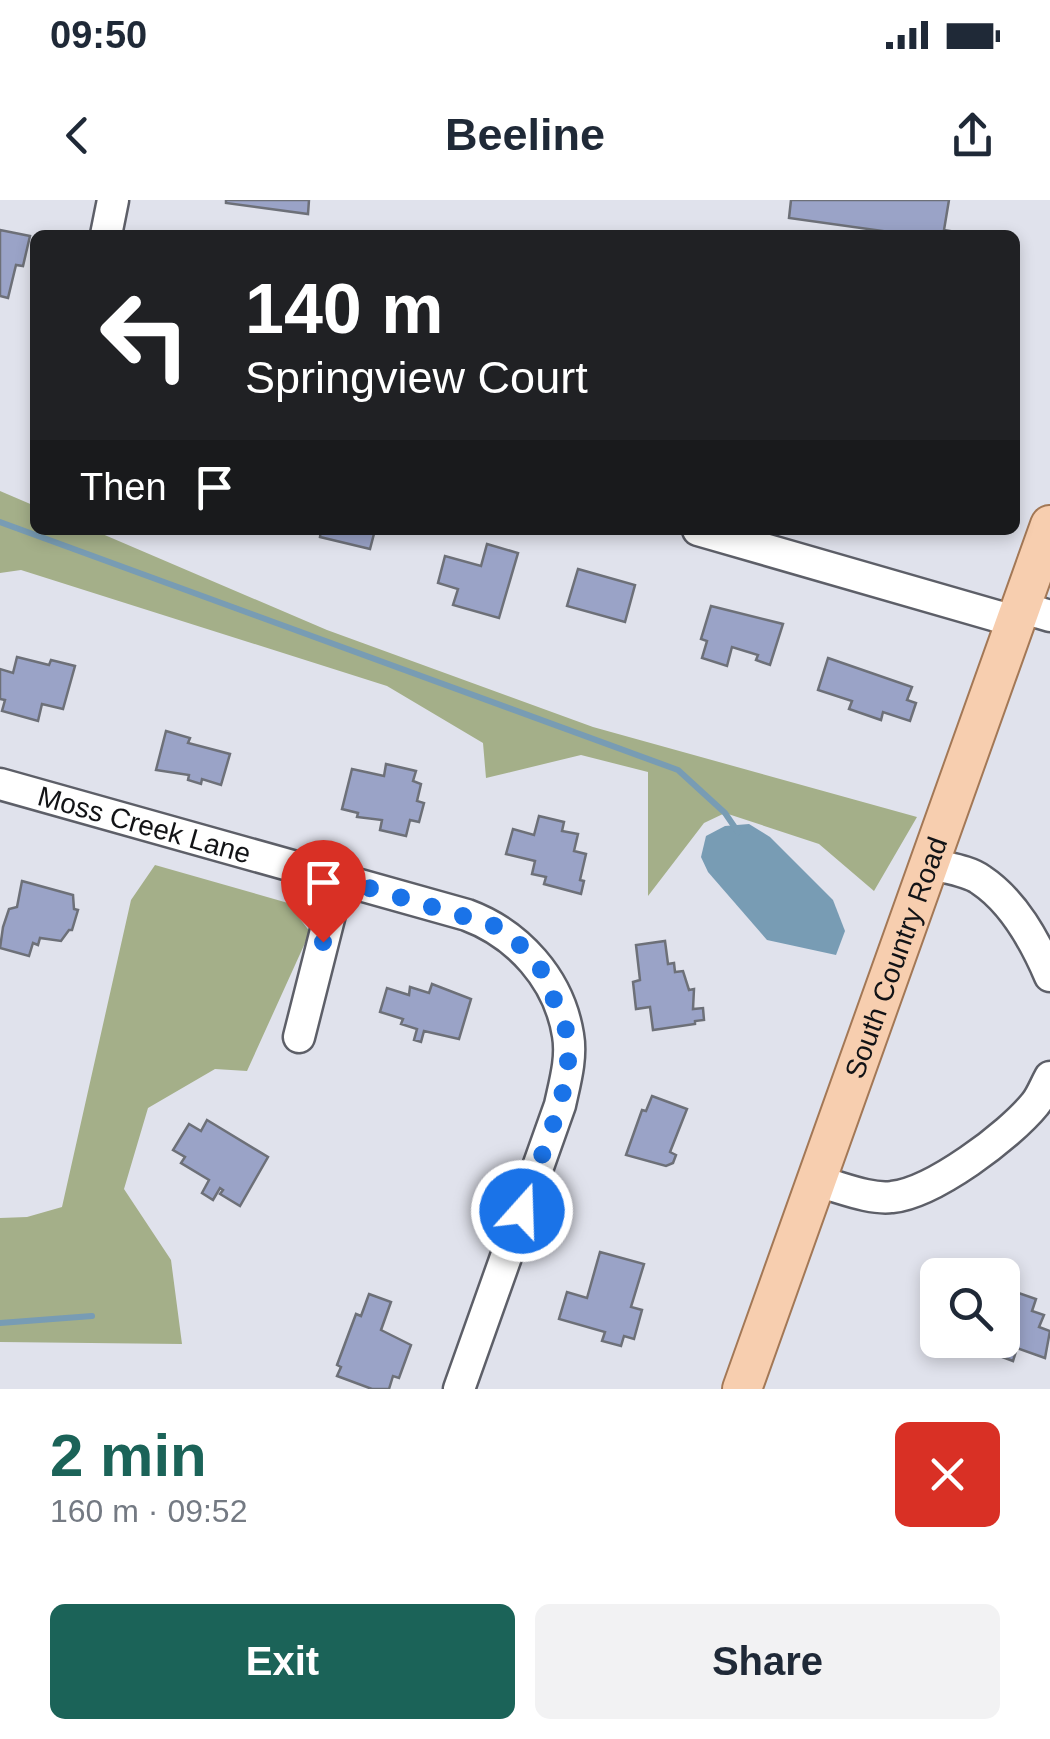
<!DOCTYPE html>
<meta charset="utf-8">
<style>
:root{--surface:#fff;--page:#f2f2f3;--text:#1f2937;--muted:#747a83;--accent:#1b6358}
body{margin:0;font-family:Helvetica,sans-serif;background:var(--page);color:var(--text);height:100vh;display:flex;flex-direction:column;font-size:38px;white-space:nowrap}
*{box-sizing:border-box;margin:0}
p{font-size:32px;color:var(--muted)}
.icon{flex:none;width:55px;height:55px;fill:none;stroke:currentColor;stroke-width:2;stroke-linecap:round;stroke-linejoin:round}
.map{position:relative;height:1189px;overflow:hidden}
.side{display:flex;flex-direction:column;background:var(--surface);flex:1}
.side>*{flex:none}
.top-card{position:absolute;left:30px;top:30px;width:990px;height:305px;border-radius:15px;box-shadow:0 5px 15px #0003;background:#202124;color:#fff;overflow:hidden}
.controls{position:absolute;left:920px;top:1058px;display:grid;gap:20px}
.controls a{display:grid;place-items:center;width:100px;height:100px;border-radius:15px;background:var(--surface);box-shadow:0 5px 15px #0003;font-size:50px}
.pin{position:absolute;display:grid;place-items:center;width:85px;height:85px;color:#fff;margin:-102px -42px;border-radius:50% 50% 50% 0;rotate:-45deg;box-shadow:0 0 10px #0007}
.pin .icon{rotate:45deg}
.me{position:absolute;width:110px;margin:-55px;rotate:20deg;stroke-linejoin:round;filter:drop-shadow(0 0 8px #0008)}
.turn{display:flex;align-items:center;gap:35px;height:210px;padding:0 50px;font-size:45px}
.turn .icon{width:130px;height:130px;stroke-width:2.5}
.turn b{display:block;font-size:70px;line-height:85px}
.then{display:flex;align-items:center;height:95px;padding:0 50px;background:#0003;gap:20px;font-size:38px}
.round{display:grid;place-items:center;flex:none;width:105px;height:105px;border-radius:15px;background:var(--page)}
.overview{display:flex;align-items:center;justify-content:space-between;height:170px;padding:0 50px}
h1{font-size:60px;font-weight:600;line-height:75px;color:var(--accent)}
.action{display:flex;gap:20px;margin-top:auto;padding:20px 50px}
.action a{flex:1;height:115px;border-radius:15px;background:var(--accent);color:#fff;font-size:40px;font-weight:600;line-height:115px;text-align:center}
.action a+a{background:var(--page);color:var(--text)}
.status{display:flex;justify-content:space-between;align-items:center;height:70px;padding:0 50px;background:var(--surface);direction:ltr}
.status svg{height:28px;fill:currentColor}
header{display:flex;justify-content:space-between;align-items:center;height:130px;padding:0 50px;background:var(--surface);font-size:45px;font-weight:600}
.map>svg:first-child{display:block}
.forest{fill:#a4af89}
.water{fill:#789cb4}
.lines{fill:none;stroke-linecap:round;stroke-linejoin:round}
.stream{stroke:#789cb4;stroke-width:6}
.building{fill:#9aa3c7;stroke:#6d7078;stroke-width:2.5}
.minor-casing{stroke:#5d5f68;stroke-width:35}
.major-casing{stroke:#a37856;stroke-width:42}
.minor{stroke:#fff;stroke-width:30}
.major{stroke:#f7ceaf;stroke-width:38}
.route{stroke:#1a73e8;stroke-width:18;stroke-dasharray:0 32.4}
.labels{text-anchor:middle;stroke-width:10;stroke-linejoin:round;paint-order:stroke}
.street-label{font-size:28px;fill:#121316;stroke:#fff}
</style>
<div class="status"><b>09:50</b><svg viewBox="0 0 49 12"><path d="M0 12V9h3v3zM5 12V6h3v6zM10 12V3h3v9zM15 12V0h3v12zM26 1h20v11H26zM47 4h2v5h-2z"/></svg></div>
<header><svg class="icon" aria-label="back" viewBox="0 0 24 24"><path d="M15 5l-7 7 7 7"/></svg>Beeline<svg class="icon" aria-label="share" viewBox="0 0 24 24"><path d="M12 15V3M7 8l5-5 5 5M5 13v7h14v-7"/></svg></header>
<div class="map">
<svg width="1050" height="1189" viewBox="0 0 1050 1189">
<rect width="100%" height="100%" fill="#e0e2ec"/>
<!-- forest -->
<g class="forest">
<polygon points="0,291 35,306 35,330 93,330 327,430 593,527 917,617 874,691 819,644 725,613 704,623 648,696 648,572 581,555 486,578 483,543 387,486 21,370 0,373"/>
<polygon points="155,665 288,703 310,732 247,871 215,869 148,908 124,989 171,1060 182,1144 0,1142 0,1018 27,1017 62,1007 131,700"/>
</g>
<!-- water -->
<polygon class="water" points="749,624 770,637 833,700 845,731 836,755 767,740 708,672 701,657 706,636 725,626"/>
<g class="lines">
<!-- stream -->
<g class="stream">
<polyline points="0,322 678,570 725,613 738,632"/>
<polyline points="0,1123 92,1116"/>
</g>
</g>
<!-- building -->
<g class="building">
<polygon points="226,0 309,0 308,14 226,3"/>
<polygon points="791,0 949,0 944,30 950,31 949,35 911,35 789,18"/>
<polygon points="0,30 30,36 23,66 16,65 8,98 0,96"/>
<polygon points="321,330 375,330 370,349 320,337"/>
<polygon points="487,344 518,353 499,418 453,405 458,389 438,383 445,356 481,366"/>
<polygon points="578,369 635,385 625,422 567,406"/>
<polygon points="711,406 783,424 770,465 756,460 758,455 732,447 727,466 702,458 707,441 701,439"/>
<polygon points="17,457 49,465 51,460 75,466 63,509 42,504 38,521 2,511 5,500 0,499 0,469 13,473"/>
<polygon points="828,458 912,487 907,500 916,503 910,521 883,512 881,520 849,509 852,501 818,490"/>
<polygon points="166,531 190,538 188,543 230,554 221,585 202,579 201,584 188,580 189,575 156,570"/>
<polygon points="386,564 416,571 413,581 421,584 417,601 424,603 419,622 410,620 406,636 380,630 382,620 357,617 358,613 342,609 352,569 384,576"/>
<polygon points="539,616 564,622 562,631 578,634 574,651 586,654 580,680 584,681 581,694 544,684 546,677 532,674 535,661 506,654 513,629 534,635"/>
<polygon points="22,681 73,695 74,709 78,710 72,730 69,730 61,741 40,738 38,745 33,743 29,756 0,748 3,727 9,709 17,707"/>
<polygon points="665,741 668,764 674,763 675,772 683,771 689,790 694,789 693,809 703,808 704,820 695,821 695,824 653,830 650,807 636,809 633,782 640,780 636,745"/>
<polygon points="432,784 471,799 459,839 424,831 421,842 414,840 417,829 401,824 403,819 380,812 387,788 409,795 410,787 429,793"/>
<polygon points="652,896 687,909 670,952 676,955 673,963 666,966 626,955 642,910 646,911"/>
<polygon points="207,920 268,957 240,1006 220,994 223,990 220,988 213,1000 202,993 209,980 181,963 185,957 173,950 189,924 201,931"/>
<polygon points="600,1052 644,1064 631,1107 642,1110 634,1139 624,1136 621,1146 602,1141 605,1132 559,1119 567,1092 587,1098"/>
<polygon points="1010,1090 1036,1099 1032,1111 1044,1115 1039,1127 1050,1131 1045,1158 1017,1148 1013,1161 989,1152 993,1140 1002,1140 1012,1109 1004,1107"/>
<polygon points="369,1094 391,1102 381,1130 411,1145 399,1178 393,1176 389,1189 372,1189 337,1176 341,1167 337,1165 356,1114 361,1116"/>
</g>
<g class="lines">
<!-- minor casing -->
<g class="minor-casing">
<g id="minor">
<polyline points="106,35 113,0"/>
<polyline points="698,330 1014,421"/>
<polyline points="1020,407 1050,416"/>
<path id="s1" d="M0,584L467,715C518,734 559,779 568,835C572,858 565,882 560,905L459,1189"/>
<path d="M928,663C944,668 968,670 981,680C1014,702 1035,741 1050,776"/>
<polyline points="299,837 339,679"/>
<path d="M816,981C838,986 869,1000 892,997C933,993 1009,936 1035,904C1041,897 1045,886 1050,877"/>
</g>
</g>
<!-- major casing -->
<g class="major-casing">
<g id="major">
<path id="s2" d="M742,1189L1050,325"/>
</g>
</g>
<!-- minor -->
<use href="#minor" class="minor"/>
<!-- major -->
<use href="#major" class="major"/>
</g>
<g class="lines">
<!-- route -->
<polyline class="route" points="323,742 339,679 493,725 520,745 543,772 568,835 568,868 560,905 522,1011"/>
</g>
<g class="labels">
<!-- street labels -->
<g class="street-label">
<text dy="10" stroke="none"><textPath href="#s1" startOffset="150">Moss Creek Lane</textPath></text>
<text dy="10" stroke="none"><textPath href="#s2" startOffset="458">South Country Road</textPath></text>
</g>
</g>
</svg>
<div class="controls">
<a><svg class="icon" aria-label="search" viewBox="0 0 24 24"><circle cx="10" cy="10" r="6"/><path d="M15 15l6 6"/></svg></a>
</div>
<div class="pin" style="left:323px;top:742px;background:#d93025"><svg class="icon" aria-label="arrive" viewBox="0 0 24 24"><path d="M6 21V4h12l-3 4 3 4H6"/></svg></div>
<svg class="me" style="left:522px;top:1011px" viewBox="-20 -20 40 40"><circle r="17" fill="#1a73e8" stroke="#fff" stroke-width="3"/><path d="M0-11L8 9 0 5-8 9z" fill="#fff"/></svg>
<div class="top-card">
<div class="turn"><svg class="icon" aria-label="left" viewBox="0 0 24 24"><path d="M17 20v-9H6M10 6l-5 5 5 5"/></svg><div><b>140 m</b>Springview Court</div></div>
<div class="then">Then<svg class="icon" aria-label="arrive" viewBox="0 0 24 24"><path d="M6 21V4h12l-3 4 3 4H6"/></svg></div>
</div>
</div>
<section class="side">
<div class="overview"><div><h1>2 min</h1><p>160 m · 09:52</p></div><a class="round" style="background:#d93025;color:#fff"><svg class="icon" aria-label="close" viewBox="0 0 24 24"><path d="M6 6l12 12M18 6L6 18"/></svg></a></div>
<div class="action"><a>Exit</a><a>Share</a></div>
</section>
